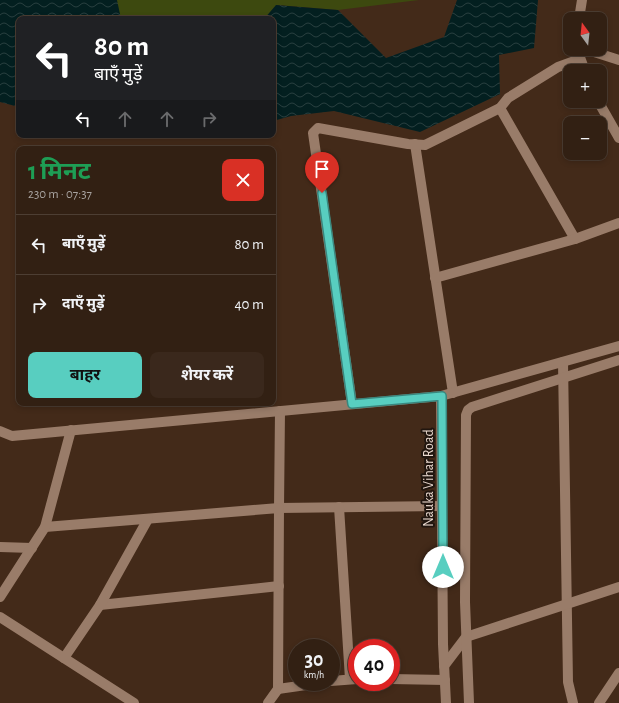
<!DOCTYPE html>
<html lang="hi">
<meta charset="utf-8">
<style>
:root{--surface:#322013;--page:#3a281c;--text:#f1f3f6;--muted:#a8a3a0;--line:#4d3e33;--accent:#58cec0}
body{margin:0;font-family:"Alegreya Sans","Noto Sans Devanagari",sans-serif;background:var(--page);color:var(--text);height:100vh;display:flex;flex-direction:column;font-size:15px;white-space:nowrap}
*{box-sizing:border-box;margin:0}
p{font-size:13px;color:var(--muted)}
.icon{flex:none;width:22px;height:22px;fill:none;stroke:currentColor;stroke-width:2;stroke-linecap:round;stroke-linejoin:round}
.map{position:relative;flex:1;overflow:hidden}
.side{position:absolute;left:16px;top:146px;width:260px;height:260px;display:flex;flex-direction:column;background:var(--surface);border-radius:8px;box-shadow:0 2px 6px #0003,0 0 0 1px var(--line)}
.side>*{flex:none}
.top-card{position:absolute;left:16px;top:16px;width:260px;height:122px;border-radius:8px;box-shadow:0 2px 6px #0003,0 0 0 1px var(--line);background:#202124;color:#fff;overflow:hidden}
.needle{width:26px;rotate:345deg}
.controls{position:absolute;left:563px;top:12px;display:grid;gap:8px}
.controls a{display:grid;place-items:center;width:44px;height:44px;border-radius:8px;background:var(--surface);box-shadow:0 2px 6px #0003,0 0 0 1px var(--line);font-size:20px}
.speed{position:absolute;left:288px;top:639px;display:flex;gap:8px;font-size:20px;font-weight:700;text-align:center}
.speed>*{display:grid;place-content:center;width:52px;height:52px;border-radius:50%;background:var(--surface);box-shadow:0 2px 6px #0003,0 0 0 1px var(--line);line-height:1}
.speed small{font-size:10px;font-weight:400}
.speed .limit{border:6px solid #d22;background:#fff;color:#111}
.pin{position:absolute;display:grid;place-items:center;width:34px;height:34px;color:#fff;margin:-41px -17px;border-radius:50% 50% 50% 0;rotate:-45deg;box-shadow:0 0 4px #0007}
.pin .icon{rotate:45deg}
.me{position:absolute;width:44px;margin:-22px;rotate:0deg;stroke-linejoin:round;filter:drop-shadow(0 0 3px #0008)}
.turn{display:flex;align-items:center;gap:14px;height:84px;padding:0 12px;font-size:18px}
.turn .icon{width:52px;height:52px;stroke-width:2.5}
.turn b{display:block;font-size:28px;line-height:34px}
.lanes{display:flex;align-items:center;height:38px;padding:0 12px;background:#0003;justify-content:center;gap:20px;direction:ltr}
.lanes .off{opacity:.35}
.round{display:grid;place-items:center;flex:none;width:42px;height:42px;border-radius:8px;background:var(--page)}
.headline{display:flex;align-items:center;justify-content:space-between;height:68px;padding:0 12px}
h1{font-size:24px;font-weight:700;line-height:30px;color:#1e9e55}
.action{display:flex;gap:8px;margin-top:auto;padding:8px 12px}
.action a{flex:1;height:46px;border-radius:8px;background:var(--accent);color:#111;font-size:16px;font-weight:700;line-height:46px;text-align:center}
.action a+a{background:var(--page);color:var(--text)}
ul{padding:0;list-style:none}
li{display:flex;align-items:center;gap:12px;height:60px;padding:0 12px;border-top:1px solid var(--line)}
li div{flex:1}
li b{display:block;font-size:15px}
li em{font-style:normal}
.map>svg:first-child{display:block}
.park{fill:#3d490f}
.water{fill:url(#water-waves)}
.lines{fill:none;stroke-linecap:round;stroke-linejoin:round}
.minor{stroke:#997c69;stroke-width:10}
.tertiary{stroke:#997c69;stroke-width:10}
.route-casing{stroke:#39867d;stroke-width:10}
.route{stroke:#58cec0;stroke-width:7}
.labels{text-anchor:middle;stroke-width:4;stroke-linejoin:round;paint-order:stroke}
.street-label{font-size:14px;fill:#e9d8ce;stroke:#21160f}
</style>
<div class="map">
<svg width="619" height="703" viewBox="0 0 619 703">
<defs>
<pattern id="water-waves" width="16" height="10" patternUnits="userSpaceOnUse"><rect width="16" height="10" fill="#031f20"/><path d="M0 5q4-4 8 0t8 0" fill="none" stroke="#283f3f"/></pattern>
</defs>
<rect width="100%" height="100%" fill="#432a19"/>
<!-- park -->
<polygon class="park" points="112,0 419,0 338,10 277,5 264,19 115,19"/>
<!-- water -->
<g class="water">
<polygon points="0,0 117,0 121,19 19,19 19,107 0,102"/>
<polygon points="457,0 538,0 534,48 499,55 500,94 420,132 334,111 291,116 273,121 273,19 264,19 276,5 338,10 386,58 444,37"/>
</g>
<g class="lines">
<!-- minor -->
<g class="minor">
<polyline points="579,19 582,0"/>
<polyline points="577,50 591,51 619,60"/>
<polyline points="578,52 585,71"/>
<polyline points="598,101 619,138"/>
<polyline points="500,108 575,239"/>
<polyline points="415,144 453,393"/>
<polyline points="435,278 575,239 619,223"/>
<polyline points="563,362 568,682 573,703"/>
<polyline points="352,404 313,133 318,128 408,144 425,145 500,108 508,98 558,67 580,59"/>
<polyline points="280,411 279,508 442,506"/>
<polyline points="339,507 350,679"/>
<polyline points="45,527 279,508 278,689 268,703"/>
<polyline points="0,547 32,548"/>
<polyline points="0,597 45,527 71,430"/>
<polyline points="100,605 279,586"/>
<polyline points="0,617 134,703"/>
<polyline points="64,658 100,605 148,519"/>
<polyline points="444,666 466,637 619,587"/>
<polyline points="391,679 445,680"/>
<polyline points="331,681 357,679"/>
<polyline points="278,689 327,682"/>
<polyline points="469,703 465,602 466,415 468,410 472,407 619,360"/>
<polyline points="599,703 619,673"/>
</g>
<!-- tertiary -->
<g class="tertiary">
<polyline points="441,396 443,644 446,703"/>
<polyline points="0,431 12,436 441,396 619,346"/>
</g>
</g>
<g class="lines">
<!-- route casing -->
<g class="route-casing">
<polyline id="route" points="322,193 352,404 442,396 443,567"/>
</g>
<!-- route -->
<use href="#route" class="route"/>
</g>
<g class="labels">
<!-- street labels -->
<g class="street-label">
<text transform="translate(428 478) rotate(-90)" y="5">Nauka Vihar Road</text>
</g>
</g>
</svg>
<div class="controls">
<a><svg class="needle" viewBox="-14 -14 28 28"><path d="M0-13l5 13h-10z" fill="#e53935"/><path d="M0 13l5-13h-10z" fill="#a8a3a0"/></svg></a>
<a>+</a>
<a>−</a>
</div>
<div class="speed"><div>30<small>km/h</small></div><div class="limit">40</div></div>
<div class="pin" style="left:322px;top:193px;background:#d93025"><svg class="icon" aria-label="arrive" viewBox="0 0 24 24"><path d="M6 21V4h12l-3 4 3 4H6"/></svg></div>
<svg class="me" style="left:443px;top:567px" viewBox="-20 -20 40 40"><circle r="19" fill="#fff"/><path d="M0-13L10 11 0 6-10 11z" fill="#58cec0"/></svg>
<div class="top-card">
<div class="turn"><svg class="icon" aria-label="left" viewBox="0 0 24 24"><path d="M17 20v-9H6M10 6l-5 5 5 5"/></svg><div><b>80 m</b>बाएँ मुड़ें</div></div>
<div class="lanes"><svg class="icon" aria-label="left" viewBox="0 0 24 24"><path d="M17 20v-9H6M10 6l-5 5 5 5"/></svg><svg class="icon off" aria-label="ahead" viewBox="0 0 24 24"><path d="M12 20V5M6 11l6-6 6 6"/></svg><svg class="icon off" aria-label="ahead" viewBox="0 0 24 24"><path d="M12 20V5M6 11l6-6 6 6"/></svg><svg class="icon off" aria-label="right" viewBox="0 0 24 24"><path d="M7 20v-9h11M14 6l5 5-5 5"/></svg></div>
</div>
<section class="side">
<div class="headline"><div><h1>1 मिनट</h1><p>230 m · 07:37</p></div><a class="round" style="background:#d93025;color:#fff"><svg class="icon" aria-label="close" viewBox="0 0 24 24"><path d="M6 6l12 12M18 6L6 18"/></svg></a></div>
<ul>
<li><svg class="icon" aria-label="left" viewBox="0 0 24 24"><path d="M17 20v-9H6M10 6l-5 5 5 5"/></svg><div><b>बाएँ मुड़ें</b></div><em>80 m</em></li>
<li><svg class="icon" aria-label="right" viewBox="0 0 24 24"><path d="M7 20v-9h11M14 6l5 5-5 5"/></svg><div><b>दाएँ मुड़ें</b></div><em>40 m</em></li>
</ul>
<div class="action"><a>बाहर</a><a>शेयर करें</a></div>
</section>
</div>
